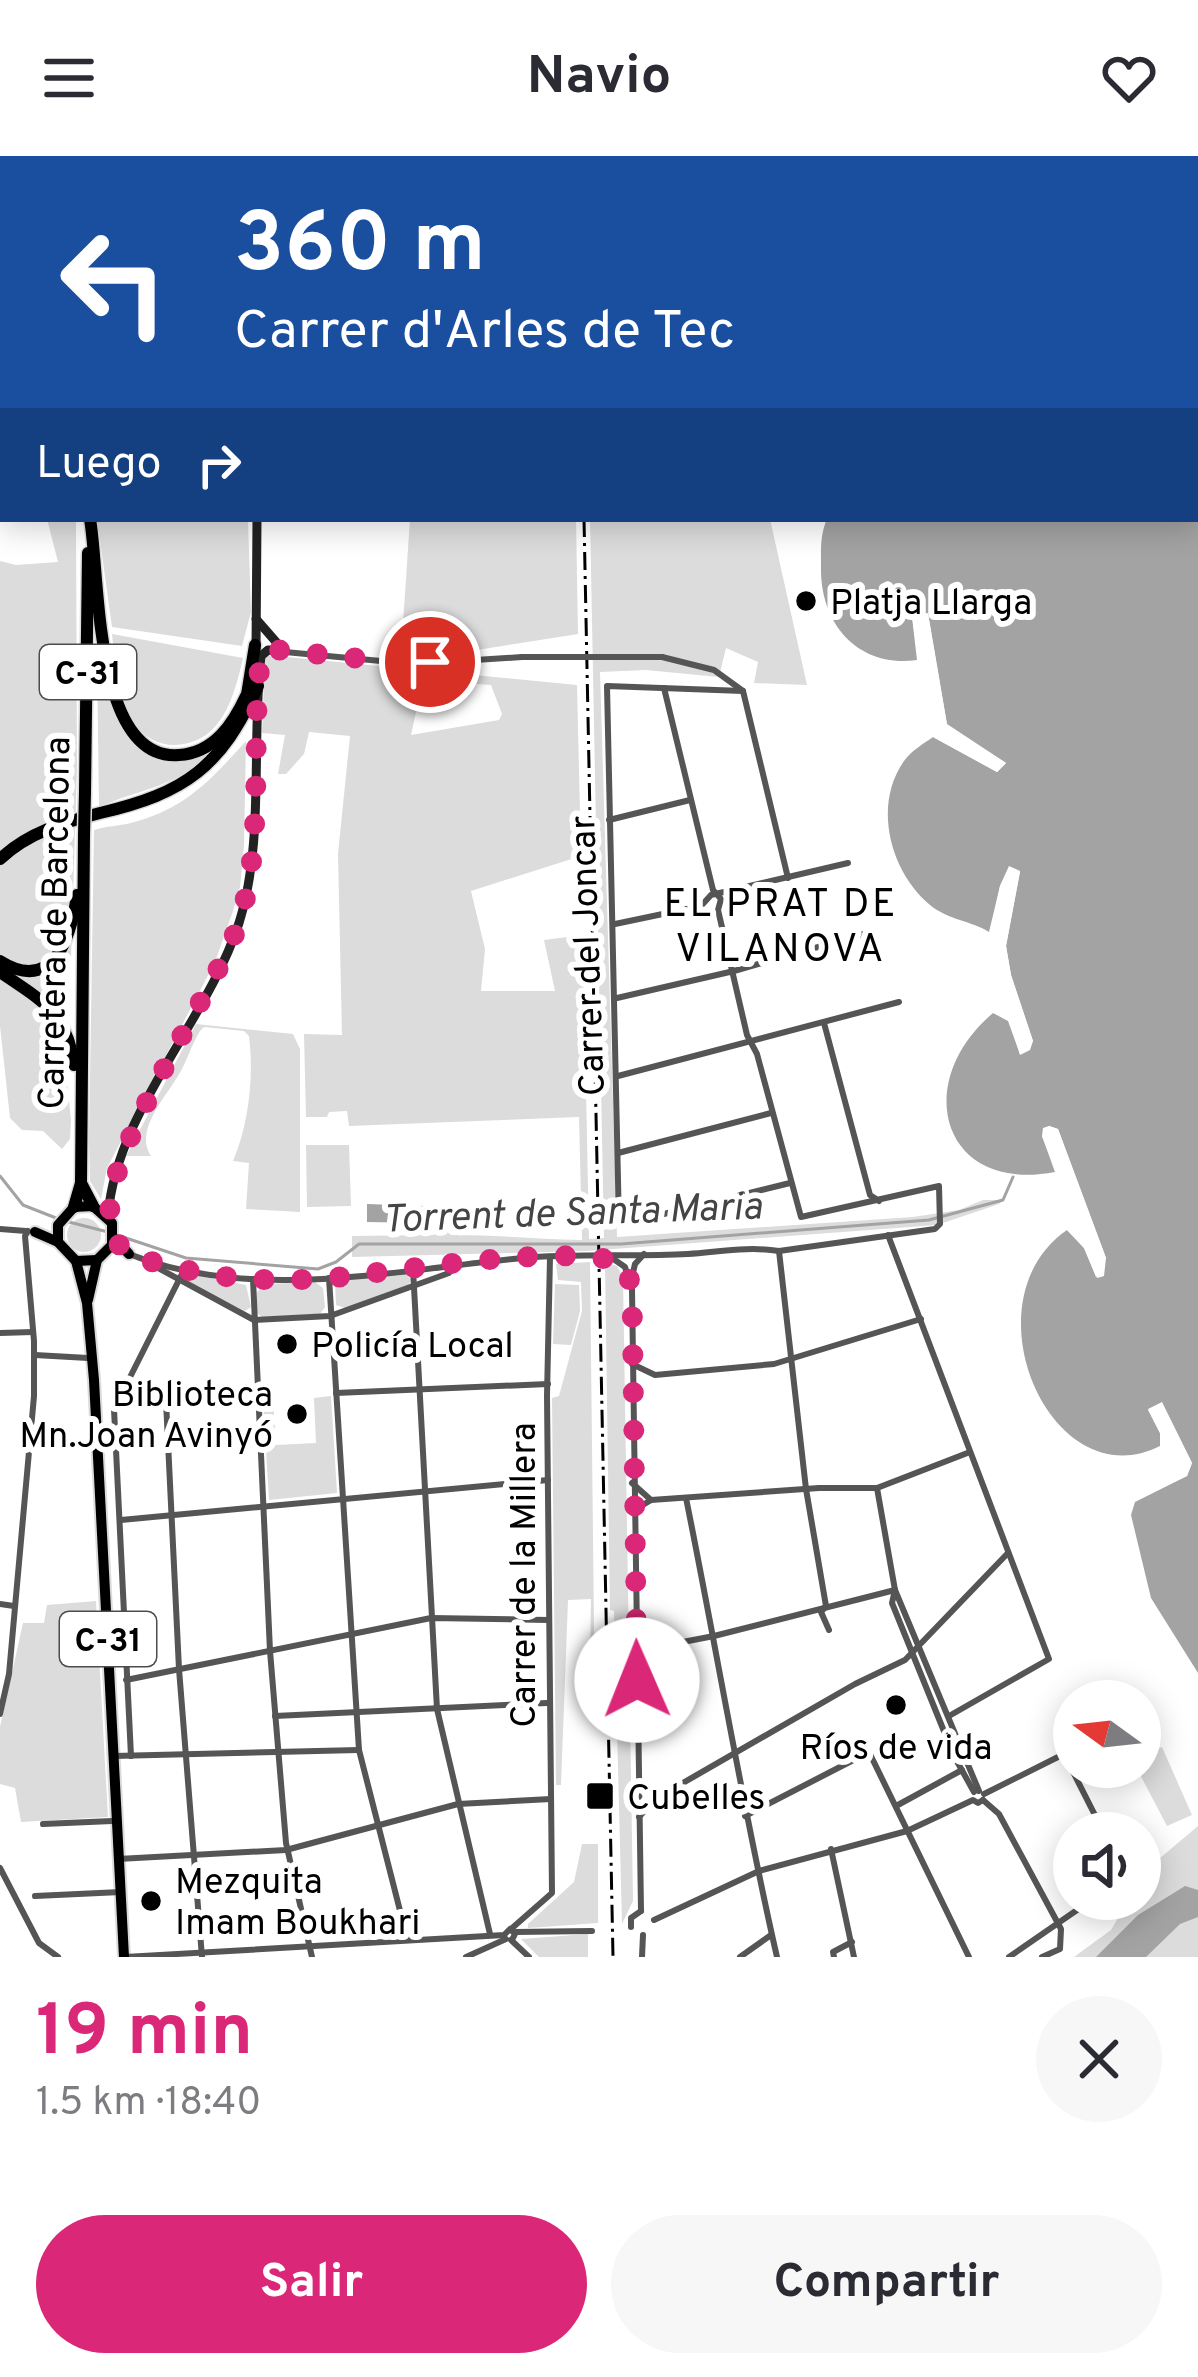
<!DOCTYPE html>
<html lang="es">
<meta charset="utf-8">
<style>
:root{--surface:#fff;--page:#f7f7f7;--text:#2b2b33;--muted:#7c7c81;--accent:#db2777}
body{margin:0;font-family:Overpass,sans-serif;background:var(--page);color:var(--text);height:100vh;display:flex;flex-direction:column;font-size:45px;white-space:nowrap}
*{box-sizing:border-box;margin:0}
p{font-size:39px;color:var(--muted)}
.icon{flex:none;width:66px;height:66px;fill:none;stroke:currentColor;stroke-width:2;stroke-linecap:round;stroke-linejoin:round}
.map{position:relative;height:1801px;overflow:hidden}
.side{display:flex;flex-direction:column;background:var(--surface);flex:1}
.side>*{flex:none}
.hud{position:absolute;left:0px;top:0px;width:1200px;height:366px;box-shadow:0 6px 30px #0003;background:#1a4fa0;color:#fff;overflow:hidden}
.needle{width:78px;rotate:285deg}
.tools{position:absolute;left:1053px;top:1524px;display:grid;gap:24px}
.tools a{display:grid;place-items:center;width:108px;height:108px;border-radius:50%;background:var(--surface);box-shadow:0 6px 30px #0003;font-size:60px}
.pin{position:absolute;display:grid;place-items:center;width:102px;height:102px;color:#fff;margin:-51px;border:6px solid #fff;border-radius:50%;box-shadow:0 3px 12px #0007}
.me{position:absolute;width:132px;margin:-66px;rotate:359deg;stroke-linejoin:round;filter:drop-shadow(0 0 9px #0008)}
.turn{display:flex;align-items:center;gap:42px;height:252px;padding:0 36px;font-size:54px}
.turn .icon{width:156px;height:156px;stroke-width:2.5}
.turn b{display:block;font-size:84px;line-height:102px}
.then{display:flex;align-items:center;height:114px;padding:0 36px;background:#0003;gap:24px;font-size:45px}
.round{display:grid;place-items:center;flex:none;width:126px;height:126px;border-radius:63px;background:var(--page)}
.overview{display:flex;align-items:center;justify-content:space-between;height:204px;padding:0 36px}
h1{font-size:72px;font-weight:700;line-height:90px;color:var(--accent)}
.action{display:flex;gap:24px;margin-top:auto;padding:24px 36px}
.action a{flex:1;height:138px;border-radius:72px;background:var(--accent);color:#fff;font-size:48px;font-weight:700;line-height:138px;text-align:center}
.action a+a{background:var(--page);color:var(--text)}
header{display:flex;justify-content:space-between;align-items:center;height:156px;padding:0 36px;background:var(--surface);font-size:54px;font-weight:700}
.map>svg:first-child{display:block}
.green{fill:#dcdcdc;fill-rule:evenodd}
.water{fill:#a3a3a3}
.pier{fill:#fff}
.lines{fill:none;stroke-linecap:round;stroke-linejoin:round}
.stream{stroke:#a3a3a3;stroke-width:3}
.primary-casing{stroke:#dbdbdb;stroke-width:14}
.highway-casing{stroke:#dbdbdb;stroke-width:15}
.street{stroke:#555;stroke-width:6}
.secondary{stroke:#222;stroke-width:9}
.primary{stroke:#000;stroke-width:10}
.highway{stroke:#000;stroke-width:12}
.rail{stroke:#000;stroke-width:3;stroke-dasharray:18 6 3 6;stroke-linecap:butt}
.highway-bridge-casing{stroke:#dbdbdb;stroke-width:15;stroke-linecap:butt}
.street-bridge{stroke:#555;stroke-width:6}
.highway-bridge{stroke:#000;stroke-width:12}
.route{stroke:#db2777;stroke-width:21;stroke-dasharray:0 37.8}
.poi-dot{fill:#000;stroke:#fff;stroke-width:4.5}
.labels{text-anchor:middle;stroke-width:12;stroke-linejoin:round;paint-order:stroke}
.shield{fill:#fff;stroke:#4c4c4c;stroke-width:3}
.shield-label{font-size:33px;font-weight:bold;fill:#000}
.poi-label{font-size:36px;fill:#000;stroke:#fff;text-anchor:start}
.street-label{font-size:36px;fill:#000;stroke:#fff}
.neighbourhood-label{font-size:39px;letter-spacing:3px;fill:#000;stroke:#fff}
.water-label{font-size:39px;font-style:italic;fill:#444;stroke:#fff}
</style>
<header><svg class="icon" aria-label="menu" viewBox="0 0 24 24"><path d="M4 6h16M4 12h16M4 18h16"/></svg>Navio<svg class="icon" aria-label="heart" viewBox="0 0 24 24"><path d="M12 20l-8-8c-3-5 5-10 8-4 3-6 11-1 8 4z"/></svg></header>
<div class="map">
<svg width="1198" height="1801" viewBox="0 0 1198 1801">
<rect width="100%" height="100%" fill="#fff"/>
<!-- green -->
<g class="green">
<polygon points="47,363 76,363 77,612 71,804 55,867 63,889 71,964 70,983 62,993 43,975 22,974 10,962 0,870 0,405 16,409 58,406"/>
<polygon points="97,363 248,364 251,456 242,490 112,471"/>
<polygon points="410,363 576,363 578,478 439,500 401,497"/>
<path d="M590,363H770L807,529L754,527L758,506L726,492L719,521L646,514L600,516L617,1081L913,1061L959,1054L983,1044H1004L999,1048L937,1069L587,1095L352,1101V1080L433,1079L446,1075L451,1079C496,1079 537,1083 582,1084L579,961L349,970L347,955L329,956L327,961H306L304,878L342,879L338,698L350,580L309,576L304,598L286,618H278L285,579L262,577L265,499L577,529L581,700L471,735L485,793L481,835H555L544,784L583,779L589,1083L604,1082ZM423,524L491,529L502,558L499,564L411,579Z"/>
<path d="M112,478L243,502C234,541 222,588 174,589C159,589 143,581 135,568C117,542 115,508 112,478Z"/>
<path d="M97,503C121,570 131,633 217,591C177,632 148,630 99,651Z"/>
<path d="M246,585L244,689L240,731L233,755L215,806L107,1012L101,1043L90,1025L89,985L94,674C106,670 119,670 131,667C185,653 211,624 246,585Z"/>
<path d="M196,868L293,878L300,893V1056L246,1053L249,1007L233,1005C249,968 254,920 249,880L244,875L204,871L200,875C191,889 187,906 178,920C165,942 134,975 151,1000H126Z"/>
<polygon points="306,989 349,989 351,1050 307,1051"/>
<circle cx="84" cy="1079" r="17"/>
<polygon points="590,1106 595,1563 589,1563 591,1443 568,1444 561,1629 556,1629 552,1242 559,1240 582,1155 581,1126 558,1124 556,1108"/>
<polygon points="605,1106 617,1110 623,1121 633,1745 622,1768 614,1455 610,1454"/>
<polygon points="406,1117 411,1124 408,1130 345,1152 336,1149 335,1125"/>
<polygon points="189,1118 246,1129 251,1151 245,1155 191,1128 185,1122"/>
<polygon points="315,1126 323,1132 325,1151 320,1158 262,1161 257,1157 257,1136 265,1128"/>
<polygon points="555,1128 579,1129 580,1155 571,1189 553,1188"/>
<polygon points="331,1240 337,1337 269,1344 263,1246 273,1245 276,1289 316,1287 314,1242"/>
<polygon points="96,1445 108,1661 21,1666 15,1632 0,1628 0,1571 23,1467 44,1467 47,1449"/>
<polygon points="1162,1591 1192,1659 1167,1670 1136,1611 1140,1611 1140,1601"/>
<polygon points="1198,1670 1198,1801 1074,1801 1111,1774 1129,1743 1140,1743 1140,1719"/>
<polygon points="582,1688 598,1688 598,1767 528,1772 528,1768 574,1726"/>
<polygon points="588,1778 588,1801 539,1801 521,1783"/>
</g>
<!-- water -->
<g class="water">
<path d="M864,0H1198V1517L1151,1442L1131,1359L1135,1346L1187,1320L1192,1307L1162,1247L1148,1254L1160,1277V1290C1051,1345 964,1145 1067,1074L1084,1092L1096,1121L1106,1102L1058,973L1049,970L1042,980L1055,1016C941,1038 911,926 993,857L1008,865L1020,898L1033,885L1011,819L1006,790L1020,716L1009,711L1000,730L989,776C972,765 948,764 930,749C891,717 872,650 904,605C911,595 923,588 933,581L997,616L1006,607L947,569L928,458L912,461L917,504C858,512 820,468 821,411C821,393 820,379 827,363H1197V3Z"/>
<polygon points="367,1048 425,1050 424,1067 367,1066"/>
<polygon points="1185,1730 1198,1734 1198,1761 1180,1768 1146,1801 1096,1801 1138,1759"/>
</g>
<!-- pier -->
<g class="pier">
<polygon points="928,457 947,568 1006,607 997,616 933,581 932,575 997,608 941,571 923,464 919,465 923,504 919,510 912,460"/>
<polygon points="1009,710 1020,715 1006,790 1011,819 1033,885 1030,894 1020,899 1007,857 1014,863 1024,890 1027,885 1005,821 1000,790 1012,718 992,782 991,774 1000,730"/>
<polygon points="1049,970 1058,973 1106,1102 1104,1120 1097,1122 1084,1092 1067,1074 1070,1069 1089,1088 1100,1114 1100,1103 1053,977 1048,979 1061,1015 1058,1021 1042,980 1043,972"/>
<polygon points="1162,1246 1192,1307 1187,1320 1128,1347 1132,1341 1182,1316 1185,1307 1159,1254 1156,1256 1166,1277 1162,1296 1160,1290 1160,1277 1148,1253"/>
</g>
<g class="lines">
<!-- stream -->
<g class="stream">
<polyline points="0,1020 23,1049 56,1062"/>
<polyline points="65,1065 108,1076"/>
<polyline points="117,1079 186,1102 318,1113 336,1106 359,1088 621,1088 929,1064 1003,1044 1013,1021"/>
</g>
<!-- primary casing -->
<g class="primary-casing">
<g id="primary">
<polyline points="35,1076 58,1086 76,1105 97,1104"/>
<polyline points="114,1082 129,1098"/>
<polyline points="58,1086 58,1069 74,1051 93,1050 112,1067 112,1089 97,1104 88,1144"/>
<polyline points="76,1105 87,1147 94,1224 124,1801"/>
</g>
</g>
<!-- highway casing -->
<g class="highway-casing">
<g id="highway">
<polyline points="35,0 36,3"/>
<path d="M90,363C100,418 93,606 179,599C214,597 233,568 246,540"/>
<polyline points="246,545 255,489"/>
<polyline points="85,636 88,397"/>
<path d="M0,703C29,676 62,667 100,657C186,637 221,611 258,530"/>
<path d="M0,805C54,839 71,780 77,739"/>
<path d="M0,816C41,844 67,856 74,909"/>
<polyline points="81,1027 93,1050"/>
<polyline points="74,1051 81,1027 84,679"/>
</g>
</g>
<!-- street -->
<g class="street">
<polyline points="285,496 413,508 522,501"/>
<polyline points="662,501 714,514 743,535 788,722"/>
<polyline points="743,535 607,530 619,1069 790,1027"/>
<polyline points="609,664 690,644"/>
<polyline points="615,768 701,750 711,739 848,707"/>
<polyline points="617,842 734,815 867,777"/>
<polyline points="824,867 870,1039 879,1045"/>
<polyline points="618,920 899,846"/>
<polyline points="618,997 771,957"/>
<polyline points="0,1073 26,1075"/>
<polyline points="888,1079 1049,1503 949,1560"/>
<polyline points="779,1095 806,1333 826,1450 821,1456 829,1474"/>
<path d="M129,1098C253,1147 394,1114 522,1102C577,1097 633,1101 688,1098C719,1096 748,1090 779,1095L935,1073L940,1068L939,1030L801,1061L757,898L747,879L718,754L721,743L713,734L664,532"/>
<polyline points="612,1102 625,1111 632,1133 641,1755"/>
<polyline points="147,1106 254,1164 330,1160 449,1117 450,1110"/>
<polyline points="413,1113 437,1553 490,1778"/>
<polyline points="632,1121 635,1108 644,1098"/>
<polyline points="329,1122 359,1594 407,1782"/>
<polyline points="253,1123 270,1495 286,1687 312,1801"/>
<polyline points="0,1177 33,1176"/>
<polyline points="35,1199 88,1202"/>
<polyline points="632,1208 655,1219 774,1208 921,1163"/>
<polyline points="336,1237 548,1228"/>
<polyline points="166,1245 179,1513 202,1801"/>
<polyline points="116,1247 256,1241"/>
<polyline points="632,1327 651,1344"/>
<polyline points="877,1332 895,1434 892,1447 954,1600 974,1636"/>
<path d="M686,1342C717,1495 742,1649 777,1801"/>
<polyline points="633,1355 651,1344 819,1332 877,1332 970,1296"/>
<polyline points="121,1364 548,1324"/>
<polyline points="895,1434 979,1635"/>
<polyline points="0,1448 14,1450"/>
<polyline points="636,1495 714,1480 895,1434"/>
<polyline points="126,1524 431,1462 548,1464"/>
<polyline points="0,1558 9,1518 34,1240 34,1185 25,1080 28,1075"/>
<polyline points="275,1560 547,1547"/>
<polyline points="114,1600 359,1594"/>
<polyline points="131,1600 114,1253 184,1114"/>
<polyline points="984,1638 1064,1598 1104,1677"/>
<polyline points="983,1644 999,1658 1061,1773 1060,1793 1042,1801"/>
<polyline points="896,1650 962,1614"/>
<polyline points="745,1660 869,1596 969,1801"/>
<polyline points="639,1661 655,1643 855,1528 905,1504 1007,1398"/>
<polyline points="43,1668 112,1665"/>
<polyline points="831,1693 854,1801"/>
<polyline points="118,1703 286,1694 458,1648 551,1643"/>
<polyline points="0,1712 39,1787 58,1801"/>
<polyline points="35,1740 121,1736"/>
<polyline points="654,1764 759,1715 907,1675 973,1644 978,1647 983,1644"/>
<polyline points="631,1771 631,1762 641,1755"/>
<polyline points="511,1773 552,1737 547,1240 550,1101"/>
<polyline points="515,1776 592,1775"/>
<polyline points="511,1784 529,1801"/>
<polyline points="125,1801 504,1779 510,1773 515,1778 512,1784"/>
<polyline points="466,1801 506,1783"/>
<polyline points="642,1801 643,1779"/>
<polyline points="740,1801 771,1779"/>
<polyline points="834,1801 833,1796 852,1786"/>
<polyline points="1009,1801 1093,1743"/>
</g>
<!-- secondary -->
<g class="secondary">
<polyline points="265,3 265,0"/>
<polyline points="256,463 284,495"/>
<polyline points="256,494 257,363"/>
<path d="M108,1060C116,955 207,866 239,767C265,685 251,585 261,500L268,494L279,495"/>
</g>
<!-- primary -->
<use href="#primary" class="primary"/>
<!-- highway -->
<use href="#highway" class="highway"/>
<!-- rail -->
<g class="rail">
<polyline points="581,3 581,0"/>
<polyline points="584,363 613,1801"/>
</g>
<!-- highway-bridge casing -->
<g class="highway-bridge-casing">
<polyline id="highway-bridge" points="84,679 85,636"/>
</g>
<!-- street-bridge -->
<polyline class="street-bridge" points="522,501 662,501"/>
<!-- highway-bridge -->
<use href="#highway-bridge" class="highway-bridge"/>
</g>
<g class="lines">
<!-- route -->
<path class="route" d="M430,506L413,508L279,494H268L261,500C250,586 265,679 240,763C220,833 76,1027 117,1086C129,1103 155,1106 174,1111C224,1124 277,1126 328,1122C383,1118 590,1082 626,1111L632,1133L637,1524"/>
</g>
<!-- markers -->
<g class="poi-dot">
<circle cx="806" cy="445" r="12"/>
<circle cx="287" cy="1188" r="12"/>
<circle cx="297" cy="1258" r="12"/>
<circle cx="896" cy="1549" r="12"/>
<rect x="585" y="1625" width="30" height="30" rx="6"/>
<circle cx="151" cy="1745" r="12"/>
</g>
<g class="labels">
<!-- shield labels -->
<g class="shield">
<rect x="40" y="489" width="96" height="54" rx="9"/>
<rect x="60" y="1456" width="96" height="54" rx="9"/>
</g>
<g class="shield-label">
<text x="88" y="528">C-31</text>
<text x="108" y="1495">C-31</text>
</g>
<!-- poi labels -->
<g class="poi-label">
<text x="830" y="458">Platja Llarga</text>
<text x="311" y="1201">Policía Local</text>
<text x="273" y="1250" text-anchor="end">Biblioteca<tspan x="273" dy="41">Mn.Joan Avinyó</tspan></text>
<text x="896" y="1603" text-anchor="middle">Ríos de vida</text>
<text x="627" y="1653">Cubelles</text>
<text x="175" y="1737">Mezquita<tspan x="175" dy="41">Imam Boukhari</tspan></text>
</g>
<!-- street labels -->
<g class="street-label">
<text transform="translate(53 767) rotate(-89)" y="13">Carretera de Barcelona</text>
<text transform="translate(586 800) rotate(-92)" y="13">Carrer del Joncar</text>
<text transform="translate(522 1419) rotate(-90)" y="13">Carrer de la Millera</text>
</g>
<!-- neighbourhood labels -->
<g class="neighbourhood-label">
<text x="781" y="760">EL PRAT DE<tspan x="781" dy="45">VILANOVA</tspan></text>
</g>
<!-- water labels -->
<g class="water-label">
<text transform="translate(572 1055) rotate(-2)" y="14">Torrent de Santa Maria</text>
</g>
</g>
</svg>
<div class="tools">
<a><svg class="needle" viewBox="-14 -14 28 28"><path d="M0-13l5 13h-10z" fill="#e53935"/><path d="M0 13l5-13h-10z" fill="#7c7c81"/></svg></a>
<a><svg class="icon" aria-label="sound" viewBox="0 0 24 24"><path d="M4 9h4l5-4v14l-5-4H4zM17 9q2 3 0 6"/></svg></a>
</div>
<div class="pin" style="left:430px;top:506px;background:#d93025"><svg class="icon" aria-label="arrive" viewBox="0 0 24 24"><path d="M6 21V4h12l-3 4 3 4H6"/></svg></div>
<svg class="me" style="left:637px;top:1524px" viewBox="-20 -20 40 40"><circle r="19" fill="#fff"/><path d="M0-13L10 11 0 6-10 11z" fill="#db2777"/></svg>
<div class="hud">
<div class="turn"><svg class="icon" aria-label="left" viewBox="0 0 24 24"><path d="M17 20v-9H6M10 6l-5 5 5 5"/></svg><div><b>360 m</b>Carrer d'Arles de Tec</div></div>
<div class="then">Luego<svg class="icon" aria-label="right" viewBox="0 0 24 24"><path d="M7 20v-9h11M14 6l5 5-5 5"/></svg></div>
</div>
</div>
<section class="side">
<div class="overview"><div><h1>19 min</h1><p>1.5 km · 18:40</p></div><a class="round"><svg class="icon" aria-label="close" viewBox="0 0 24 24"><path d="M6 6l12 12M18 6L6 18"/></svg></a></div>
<div class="action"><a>Salir</a><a>Compartir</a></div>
</section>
